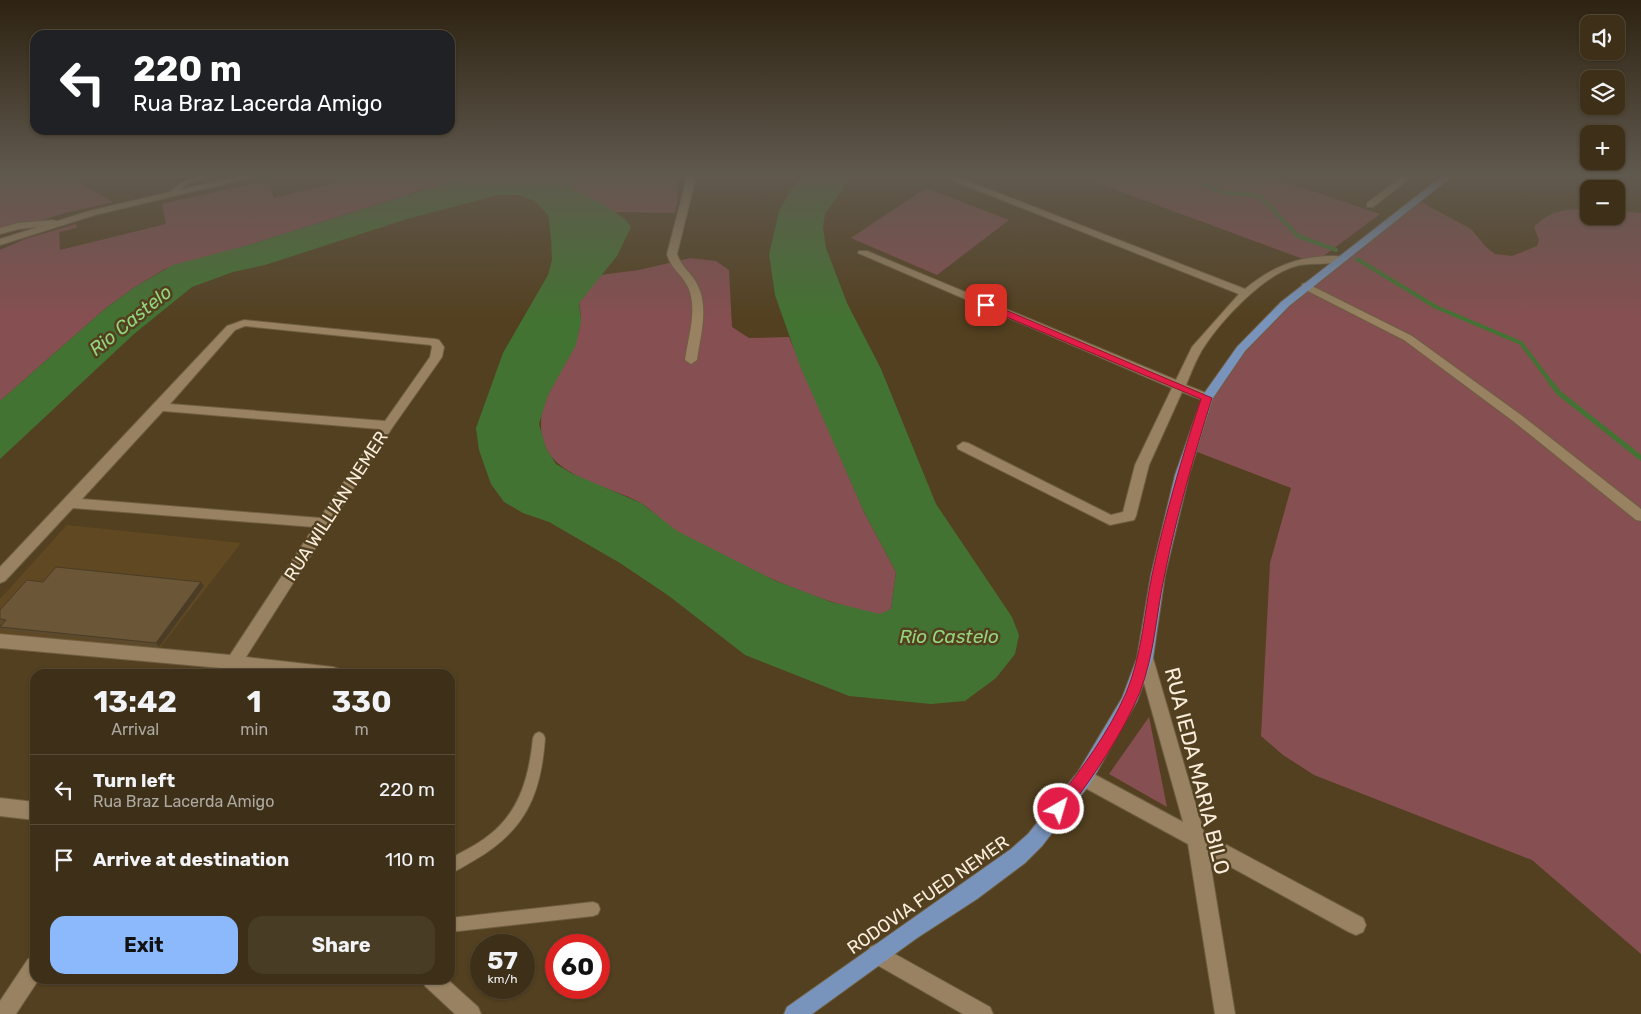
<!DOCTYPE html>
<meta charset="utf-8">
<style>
:root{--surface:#3e3018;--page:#493c25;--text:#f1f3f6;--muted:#ada9a2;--line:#574b37;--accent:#8cb9fc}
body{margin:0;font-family:Rubik,sans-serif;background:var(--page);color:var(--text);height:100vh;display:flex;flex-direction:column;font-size:19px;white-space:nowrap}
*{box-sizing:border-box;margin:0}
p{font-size:16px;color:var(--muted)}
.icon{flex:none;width:28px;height:28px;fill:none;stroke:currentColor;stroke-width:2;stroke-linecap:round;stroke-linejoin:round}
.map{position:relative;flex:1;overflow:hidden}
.sheet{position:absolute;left:30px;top:669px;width:425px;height:315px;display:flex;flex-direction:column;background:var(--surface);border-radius:15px;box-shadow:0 1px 4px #0004,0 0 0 1px var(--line)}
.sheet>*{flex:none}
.banner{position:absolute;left:30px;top:30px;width:425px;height:105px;border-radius:15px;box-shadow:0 1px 4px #0004,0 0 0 1px var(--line);background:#202124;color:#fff;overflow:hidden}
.fabs{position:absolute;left:1580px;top:15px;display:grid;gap:10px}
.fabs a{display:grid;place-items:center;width:45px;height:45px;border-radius:10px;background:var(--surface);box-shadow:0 1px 4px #0004,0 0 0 1px var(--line);font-size:25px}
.speed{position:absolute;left:470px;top:934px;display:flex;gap:10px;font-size:25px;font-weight:700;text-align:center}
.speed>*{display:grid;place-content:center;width:65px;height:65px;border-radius:50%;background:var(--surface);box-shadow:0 1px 4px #0004,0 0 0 1px var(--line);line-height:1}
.speed small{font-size:12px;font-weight:400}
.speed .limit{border:8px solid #d22;background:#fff;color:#111}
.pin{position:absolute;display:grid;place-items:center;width:42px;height:42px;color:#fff;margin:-21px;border-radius:10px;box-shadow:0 2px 8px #0006}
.me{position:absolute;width:55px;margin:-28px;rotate:38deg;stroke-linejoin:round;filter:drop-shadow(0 0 4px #0008)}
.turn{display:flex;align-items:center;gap:18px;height:105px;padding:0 20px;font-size:22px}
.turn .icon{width:65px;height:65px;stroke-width:2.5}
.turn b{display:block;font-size:35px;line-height:42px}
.eta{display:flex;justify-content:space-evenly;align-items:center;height:85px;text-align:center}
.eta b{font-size:30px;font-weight:700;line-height:35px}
.primary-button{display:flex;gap:10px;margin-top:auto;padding:10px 20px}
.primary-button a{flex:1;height:58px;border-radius:15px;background:var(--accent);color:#111;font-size:20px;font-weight:700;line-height:58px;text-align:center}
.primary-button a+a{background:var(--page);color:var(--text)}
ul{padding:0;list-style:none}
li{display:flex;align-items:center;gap:15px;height:70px;padding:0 20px;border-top:1px solid var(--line)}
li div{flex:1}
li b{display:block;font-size:19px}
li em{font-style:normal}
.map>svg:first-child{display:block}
.built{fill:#604822}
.green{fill:#864f51}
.water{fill:#437332}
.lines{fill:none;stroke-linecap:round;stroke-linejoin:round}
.stream-far1{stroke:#437332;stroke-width:4}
.stream{stroke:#437332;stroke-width:5}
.service-casing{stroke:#6e5e41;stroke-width:2}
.minor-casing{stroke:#6e5e41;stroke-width:2}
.tertiary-casing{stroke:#6e5e41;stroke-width:2}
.primary-casing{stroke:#6e5e41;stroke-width:2}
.service{fill:#988261;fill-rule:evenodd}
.minor{fill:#988261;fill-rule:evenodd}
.tertiary{fill:#988261;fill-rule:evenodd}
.primary{fill:#7994bc;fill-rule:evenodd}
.wall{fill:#5c4a2f}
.shaded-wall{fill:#4b3c26}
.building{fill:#6b5637;stroke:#4b3c26}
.route{fill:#e11d48;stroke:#92132f}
.labels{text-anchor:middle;stroke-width:5;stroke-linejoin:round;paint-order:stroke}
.street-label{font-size:18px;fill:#f9eddb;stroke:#534020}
.water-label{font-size:19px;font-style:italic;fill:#93d57b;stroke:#534020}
.near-street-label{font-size:21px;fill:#f9eddb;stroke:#534020}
</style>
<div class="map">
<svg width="1641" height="1014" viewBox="0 0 1641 1014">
<rect width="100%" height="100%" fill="#534020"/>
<!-- built -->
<polygon class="built" points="67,525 241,543 159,649 0,633 0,599"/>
<!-- green -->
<g class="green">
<polygon points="0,177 68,177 113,202 65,213 0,233"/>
<polygon points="344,177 464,177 252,244 165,269 135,287 106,308 0,401 0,250 25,239 76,224 77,228 59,232 60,250 166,224 162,204 268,180 274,198 345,180"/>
<polygon points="571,177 676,177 678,201 675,213 614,212 600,202 574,190"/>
<polygon points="1081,177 1271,177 1380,214 1314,263"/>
<polygon points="926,188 1009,220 937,275 851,238"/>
<path d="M1421,202L1471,229L1486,247L1495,254L1512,256L1537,246L1539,240L1534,227C1550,210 1566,209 1589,209V216H1616V211L1641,213V954L1532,860L1314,775L1283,755L1261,736L1270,563L1291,488L1192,450L1201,413L1251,340L1301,294Z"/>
<path d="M690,258L716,261L729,270L732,327L749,338L789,337L864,512L896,572L891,609C888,611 885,614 881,614C870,616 858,610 848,607C789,589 732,562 678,532C664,524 653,510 639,502C611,487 560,478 546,448C522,393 592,357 579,303L600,275L639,270Z"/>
<polygon points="1149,717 1167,807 1109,774"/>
</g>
<!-- water -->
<polygon class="water" points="571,177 574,190 600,202 626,220 631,227 617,256 579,303 581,321 576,345 548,395 539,424 546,448 556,464 571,473 641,503 677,531 776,581 831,602 880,614 891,609 896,572 864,512 800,366 775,295 769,254 779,212 790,191 803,177 851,177 825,214 823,227 826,248 847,303 881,369 936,504 1012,617 1019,635 1015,654 996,678 965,701 931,704 849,696 745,655 669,596 620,563 549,522 523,513 504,502 491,484 479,450 476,428 503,353 548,275 552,260 551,238 548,215 535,201 518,195 497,195 407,219 265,265 233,272 192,287 134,334 0,459 0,401 106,308 135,287 173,265 252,244 463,178"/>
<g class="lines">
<!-- stream-far1 -->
<g class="stream-far1">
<polyline points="1189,177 1220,192 1260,196 1298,236 1336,250"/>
<polyline points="1357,259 1436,307 1521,343 1552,384"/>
</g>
<!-- stream -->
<polyline class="stream" points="1551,383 1559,393 1641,458"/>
<!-- service casing -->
<g class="service-casing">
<g id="service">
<polygon points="196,177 207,177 187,184 171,196 166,195 183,182"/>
<path d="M539,732L543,734L545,738C541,796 525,831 473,861C466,865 458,870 450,874V859C461,852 473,847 484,839C519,815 529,778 533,738L535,734Z"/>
<polygon points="593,902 598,904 600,909 598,914 593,916 450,932 450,918"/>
</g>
</g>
<!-- minor casing -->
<g class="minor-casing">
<g id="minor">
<path d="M687,177H696L677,254C681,267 693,274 698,286C709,309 700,337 697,360L691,364L685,360C688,337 698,309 688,287C682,274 670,268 667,254Z"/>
<path d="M944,177H957L1245,289C1271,268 1293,258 1327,256C1333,256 1340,255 1345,259C1338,266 1308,262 1296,266C1263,275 1220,321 1202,350C1196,360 1191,373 1186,385L1211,395L1213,398L1207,402L1182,392L1149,465L1136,516L1134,520L1110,525L958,449L957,446L963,442L968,443L1111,515L1123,512L1135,465L1172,388L858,253L859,251H867L1176,380L1192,347L1239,294Z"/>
<polygon points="1402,177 1412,177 1373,207 1367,207 1367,203"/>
<polygon points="53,220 56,221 56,225 19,229 0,234 0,228 18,223"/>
<polygon points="1306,283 1412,336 1521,415 1641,509 1641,521 1636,520 1513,421 1404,340 1302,288 1302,284"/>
<path d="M244,320L435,339L439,340L444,347L442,357L392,428L246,657L333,667L339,669L341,674H275L238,669L235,674H218L221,668L0,648V634L230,655L314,527L73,508L5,581L0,583V567L227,326ZM245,326L431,345L432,347L430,357L385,421L170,404L235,330ZM163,411L379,429L320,518L82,499Z"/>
<polygon points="1145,651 1151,653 1153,658 1204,833 1363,918 1366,925 1363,932 1356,935 1349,932 1209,855 1235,1014 1215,1014 1188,844 1078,784 1075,778 1078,772 1084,770 1090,772 1183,822 1137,658 1139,653"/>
<polygon points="0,798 35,802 35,820 0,816"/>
<polygon points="877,944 990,1007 993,1014 963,1014 870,961 867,954 870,947"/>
<polygon points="35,956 35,979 39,979 16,1014 0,1014 0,1001 28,959"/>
<polygon points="422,979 447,979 478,1007 481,1014 455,1014 425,986"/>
</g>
</g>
<!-- tertiary casing -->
<g class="tertiary-casing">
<polygon id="tertiary" points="235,177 253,177 95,215 0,245 0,239 89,211"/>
</g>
<!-- primary casing -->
<g class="primary-casing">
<polygon id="primary" points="1441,177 1451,177 1289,306 1245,351 1213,398 1189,475 1165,575 1153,658 1137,701 1090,784 1042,846 1025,863 977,899 917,938 812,1014 784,1014 787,1007 1011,849 1028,834 1078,772 1122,698 1137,658 1151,575 1175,475 1203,395 1237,347 1281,302"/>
</g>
<!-- service -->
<use href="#service" class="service"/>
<!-- minor -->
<use href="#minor" class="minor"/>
<!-- tertiary -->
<use href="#tertiary" class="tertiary"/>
<!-- primary -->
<use href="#primary" class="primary"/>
</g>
<!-- wall -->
<polygon class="wall" points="204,586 159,647 3,630 0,628 0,626 3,622 0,622 0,610"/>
<!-- shaded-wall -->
<polygon class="shaded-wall" points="201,582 204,586 159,647 156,643"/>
<!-- building -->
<polygon class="building" points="56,567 201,582 156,643 0,627 6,620 0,619 0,610 27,580 43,582"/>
<!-- sky -->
<linearGradient id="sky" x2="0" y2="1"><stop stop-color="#2e2312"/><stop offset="0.55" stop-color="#60594e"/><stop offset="1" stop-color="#60594e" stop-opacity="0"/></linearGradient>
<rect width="1641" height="319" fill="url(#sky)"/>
<!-- route -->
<path class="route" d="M983,303H989L1212,398C1194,456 1177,514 1165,573C1156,613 1155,653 1140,692C1122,735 1093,777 1065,814L1059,816L1054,814L1052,809L1054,804C1081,770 1109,732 1126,693C1142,655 1144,614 1152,575C1165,515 1182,457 1201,399L983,307Z"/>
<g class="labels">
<!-- street labels -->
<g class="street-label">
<text transform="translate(336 506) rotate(-57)" y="6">RUA WILLIAN NEMER</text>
<text transform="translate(928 895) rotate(-35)" y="6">RODOVIA FUED NEMER</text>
</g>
<!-- water labels -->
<g class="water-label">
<text transform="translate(130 320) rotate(-39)" y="7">Rio Castelo</text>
<text x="949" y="643">Rio Castelo</text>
</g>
<!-- near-street labels -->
<g class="near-street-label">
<text transform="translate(1197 771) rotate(76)" y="7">RUA IEDA MARIA BILO</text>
</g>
</g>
</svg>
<div class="fabs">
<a><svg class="icon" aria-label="sound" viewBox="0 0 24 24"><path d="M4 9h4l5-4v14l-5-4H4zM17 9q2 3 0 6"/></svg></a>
<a><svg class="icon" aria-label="layers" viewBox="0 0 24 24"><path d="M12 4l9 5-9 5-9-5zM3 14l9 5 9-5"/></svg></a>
<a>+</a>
<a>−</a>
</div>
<div class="speed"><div>57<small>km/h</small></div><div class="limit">60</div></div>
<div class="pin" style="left:986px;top:305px;background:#d93025"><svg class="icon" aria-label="arrive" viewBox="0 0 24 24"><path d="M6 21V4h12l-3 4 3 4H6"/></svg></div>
<svg class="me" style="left:1059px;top:809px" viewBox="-20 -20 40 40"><circle r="17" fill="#e11d48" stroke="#fff" stroke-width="3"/><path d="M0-11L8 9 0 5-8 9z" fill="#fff"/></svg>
<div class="banner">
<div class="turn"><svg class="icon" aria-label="left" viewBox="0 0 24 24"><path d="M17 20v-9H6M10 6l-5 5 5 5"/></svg><div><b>220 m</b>Rua Braz Lacerda Amigo</div></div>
</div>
<section class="sheet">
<div class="eta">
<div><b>13:42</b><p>Arrival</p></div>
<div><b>1</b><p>min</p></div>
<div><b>330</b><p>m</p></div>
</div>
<ul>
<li><svg class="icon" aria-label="left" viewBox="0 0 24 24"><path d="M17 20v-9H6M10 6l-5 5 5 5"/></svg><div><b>Turn left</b><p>Rua Braz Lacerda Amigo</p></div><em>220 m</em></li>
<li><svg class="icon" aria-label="arrive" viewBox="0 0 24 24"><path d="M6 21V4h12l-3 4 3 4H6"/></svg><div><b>Arrive at destination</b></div><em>110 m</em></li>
</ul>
<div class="primary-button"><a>Exit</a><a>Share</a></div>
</section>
</div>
